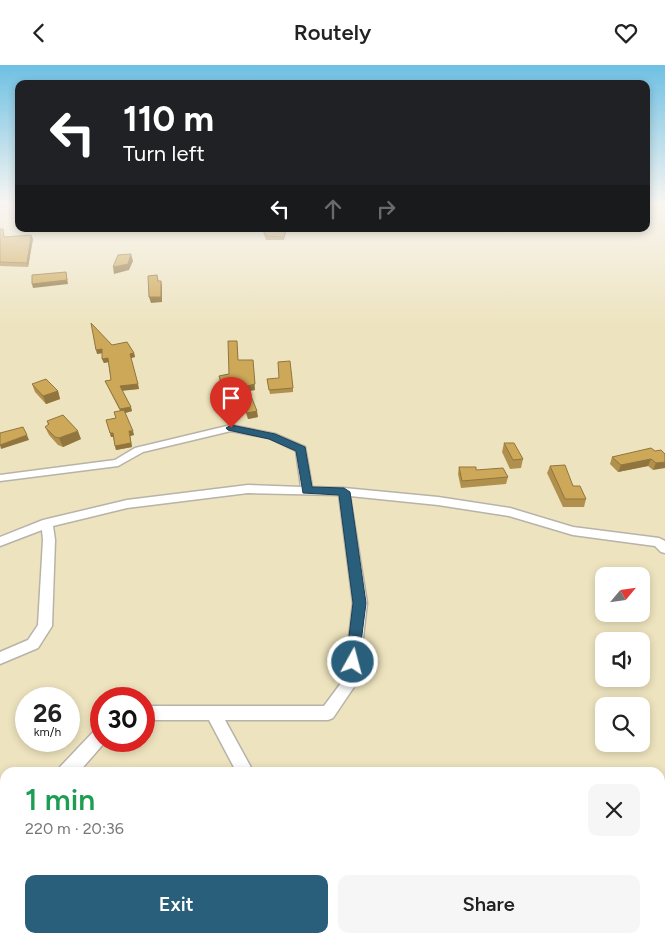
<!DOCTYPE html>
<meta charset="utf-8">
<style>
:root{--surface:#fff;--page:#f6f6f6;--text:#222;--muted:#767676;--accent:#2a5f7b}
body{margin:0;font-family:Figtree,sans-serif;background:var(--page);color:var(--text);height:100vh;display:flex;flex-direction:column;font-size:19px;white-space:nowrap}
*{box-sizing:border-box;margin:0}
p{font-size:16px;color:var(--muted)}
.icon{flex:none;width:28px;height:28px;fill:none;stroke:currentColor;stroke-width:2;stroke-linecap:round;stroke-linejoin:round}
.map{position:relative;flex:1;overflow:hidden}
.drawer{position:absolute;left:0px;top:702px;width:665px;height:176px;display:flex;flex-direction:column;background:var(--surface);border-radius:15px 15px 0 0;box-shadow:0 2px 8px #0003}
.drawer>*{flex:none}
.top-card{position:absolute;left:15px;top:15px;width:635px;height:152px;border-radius:10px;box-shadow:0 2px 8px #0003;background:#202124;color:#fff;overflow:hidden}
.needle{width:32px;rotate:61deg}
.buttons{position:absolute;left:595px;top:502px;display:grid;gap:10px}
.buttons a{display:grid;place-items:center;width:55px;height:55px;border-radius:10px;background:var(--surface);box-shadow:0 2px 8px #0003;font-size:25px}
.speed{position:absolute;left:15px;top:622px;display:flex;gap:10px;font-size:25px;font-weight:700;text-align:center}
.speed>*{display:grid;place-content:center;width:65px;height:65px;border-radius:50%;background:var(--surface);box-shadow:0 2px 8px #0003;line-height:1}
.speed small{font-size:12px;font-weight:400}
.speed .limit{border:8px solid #d22;background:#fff;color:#111}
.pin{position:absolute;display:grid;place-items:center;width:42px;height:42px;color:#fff;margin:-51px -21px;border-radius:50% 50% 50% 0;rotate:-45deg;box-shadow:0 0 5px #0007}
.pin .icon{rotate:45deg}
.me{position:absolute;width:55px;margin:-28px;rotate:7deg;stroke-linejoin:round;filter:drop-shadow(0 0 4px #0008)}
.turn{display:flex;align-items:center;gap:18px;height:105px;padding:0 25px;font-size:22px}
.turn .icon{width:65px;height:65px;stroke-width:2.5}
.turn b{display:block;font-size:35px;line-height:42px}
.lanes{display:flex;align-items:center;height:48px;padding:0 25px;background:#0003;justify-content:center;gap:25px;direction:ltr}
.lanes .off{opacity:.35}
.round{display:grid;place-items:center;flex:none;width:52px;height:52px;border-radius:10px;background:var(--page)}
.head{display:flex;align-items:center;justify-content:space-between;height:85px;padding:0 25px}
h1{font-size:30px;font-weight:600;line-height:38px;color:#1e9e55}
.cta{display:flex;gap:10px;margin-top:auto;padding:10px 25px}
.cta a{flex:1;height:58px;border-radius:10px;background:var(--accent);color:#fff;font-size:20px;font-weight:600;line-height:58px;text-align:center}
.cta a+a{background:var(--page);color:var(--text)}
header{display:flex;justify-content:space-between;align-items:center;height:65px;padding:0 25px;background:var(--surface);font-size:22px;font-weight:600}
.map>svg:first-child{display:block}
.sand{fill:#ede3be;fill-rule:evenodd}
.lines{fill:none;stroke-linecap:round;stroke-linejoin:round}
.street-casing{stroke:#b8b3a8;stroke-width:3}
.street{fill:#fff;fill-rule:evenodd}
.wall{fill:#b0904c}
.shaded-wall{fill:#90763e}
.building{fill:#cda858;stroke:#90763e}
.route{fill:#2a5f7b;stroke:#1b3e50}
</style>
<header><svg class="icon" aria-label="back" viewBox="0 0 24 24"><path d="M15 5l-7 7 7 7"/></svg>Routely<svg class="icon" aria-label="heart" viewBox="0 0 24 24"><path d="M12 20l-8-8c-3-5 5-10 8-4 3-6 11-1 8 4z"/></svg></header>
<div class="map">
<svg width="665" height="878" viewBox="0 0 665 878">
<rect width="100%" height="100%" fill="#f1ece1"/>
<!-- sand -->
<path class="sand" d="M0,139H19V164H646V139H665V878H0ZM604,511H641V549H604ZM604,576H641V614H604ZM26,634H69V676H26ZM101,634H144V676H101ZM604,641H641V679H604ZM5,708H660V874H5Z"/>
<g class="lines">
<!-- street casing -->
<g class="street-casing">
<g id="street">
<rect x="646" y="139" width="19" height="2"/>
<polygon points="231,360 275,369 305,382 312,422 344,423 438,432 510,443 573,462 659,473 665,476 665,488 661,487 655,481 573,470 509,451 438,440 350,431 367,538 358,616 333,653 328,655 225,655 254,708 237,708 209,655 144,655 144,641 324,641 344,614 353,538 339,430 248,428 127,443 53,461 55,475 52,561 38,583 0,599 0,587 28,575 38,560 43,475 42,465 0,481 0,472 43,455 127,435 248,420 301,422 296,386 269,373 231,366 143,387 118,401 0,416 0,410 115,395 135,383"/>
<polygon points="101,663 101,676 106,676 78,708 58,708 60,702 95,665"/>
<polygon points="5,747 5,765 0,767 0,749"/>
<polygon points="331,874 351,874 353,878 333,878"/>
</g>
</g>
<!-- street -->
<use href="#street" class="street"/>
</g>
<!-- wall -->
<g class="wall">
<polygon points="0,164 4,168 4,172 31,170 33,174 28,202 0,201"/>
<polygon points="262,164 287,164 284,175 266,175"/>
<polygon points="112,280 134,288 135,292 131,293 139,324 122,325 132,346 125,348 134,370 130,371 132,382 116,385 113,372 111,372 106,355 116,353 114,347 120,346 105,316 111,315 108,297 104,298 102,294 102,288 97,289"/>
<polygon points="238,281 238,295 255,325 249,326 258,352 248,354 245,346 230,348 220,316 219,311 229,309"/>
<polygon points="267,314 293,323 293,327 270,329"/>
<polygon points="32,319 58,326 60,334 46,339 35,327"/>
<polygon points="47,356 81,374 63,382 58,380 49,370 45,362 48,360"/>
<polygon points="504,378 523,394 521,403 510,404 502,387"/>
<polygon points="655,386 665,389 653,405 648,401 618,407 610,399 612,392"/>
<polygon points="550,401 573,421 586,434 584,442 563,442 547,408"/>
<polygon points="459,402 508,412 506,419 461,423 458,409"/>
</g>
<!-- shaded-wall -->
<g class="shaded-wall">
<polygon points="7,139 7,142 0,143 0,140"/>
<polygon points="31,170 33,174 28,202 27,198"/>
<polygon points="131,189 133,196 129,205 114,209 113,202"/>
<polygon points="66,207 68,219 33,223 32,219"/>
<polygon points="161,216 162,221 162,237 151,238 149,232"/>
<polygon points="102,284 103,288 97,289 96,285"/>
<polygon points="134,288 135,292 131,293 130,289"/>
<polygon points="108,293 109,297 104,298 102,294"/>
<polygon points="253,295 255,325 248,326 247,321"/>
<polygon points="138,319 139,324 121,326 120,321"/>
<polygon points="58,326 60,334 46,339 43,331"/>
<polygon points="244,340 245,346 230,348 229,342"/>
<polygon points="131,342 132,346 122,349 120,344"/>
<polygon points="257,346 258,352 248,354 247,348"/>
<polygon points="78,366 81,374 63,382 59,373"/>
<polygon points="129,366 133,366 134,370 130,371 132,382 116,385 115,381"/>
<polygon points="110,368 113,368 114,372 111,372"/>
<polygon points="27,370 29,375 1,384 0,380"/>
<polygon points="651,394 648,401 618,407 621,400"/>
<polygon points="665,397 665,403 653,405 656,398"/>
</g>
<!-- building -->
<g class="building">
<polygon points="0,164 3,164 4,172 31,170 27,198 0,197"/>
<polygon points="263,164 286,164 284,172 266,171"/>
<polygon points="131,189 128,199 113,202 118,190"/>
<polygon points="66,207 67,215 32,219 32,210"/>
<polygon points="157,210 158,216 161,216 161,232 149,232 148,211"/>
<polygon points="91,258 112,280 127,277 134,288 130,289 138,319 120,321 131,342 120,344 105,316 111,315 108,293 102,294 102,284 96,285"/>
<polygon points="228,276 237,276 238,295 253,295 255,319 247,321 257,346 247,348 244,340 229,342 219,311 229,309"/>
<polygon points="290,296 293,323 269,325 267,314 279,313 278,297"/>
<polygon points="46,314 58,326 43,331 32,319"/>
<polygon points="124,345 133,366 129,366 131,378 115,381 113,368 110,368 106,355 116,353 114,347"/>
<polygon points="63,350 78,366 59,373 55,372 45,362 49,359 47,356"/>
<polygon points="23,362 27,370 0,380 0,368"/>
<polygon points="504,378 514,378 523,394 513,395"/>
<polygon points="651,383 655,386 661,385 665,389 665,397 656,398 651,394 621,400 612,392"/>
<polygon points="565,400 573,421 580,421 586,434 565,434 550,401"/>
<polygon points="459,402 476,402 476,405 503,403 508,412 462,416"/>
</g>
<!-- sky -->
<linearGradient id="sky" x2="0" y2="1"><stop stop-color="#6ec0e3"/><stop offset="0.53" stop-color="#f9f6f2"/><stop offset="1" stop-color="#f9f6f2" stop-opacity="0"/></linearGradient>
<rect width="665" height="262" fill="url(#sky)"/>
<!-- route -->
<polygon class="route" points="231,360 275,369 305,382 312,422 344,423 350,427 366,538 358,601 353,603 348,601 346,597 353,538 339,430 303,428 296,386 269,374 228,365 226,363"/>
</svg>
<div class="buttons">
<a><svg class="needle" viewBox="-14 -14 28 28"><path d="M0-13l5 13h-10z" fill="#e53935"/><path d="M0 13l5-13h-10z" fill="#767676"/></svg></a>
<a><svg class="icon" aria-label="sound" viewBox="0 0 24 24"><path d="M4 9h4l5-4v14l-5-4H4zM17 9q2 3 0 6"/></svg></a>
<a><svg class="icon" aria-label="search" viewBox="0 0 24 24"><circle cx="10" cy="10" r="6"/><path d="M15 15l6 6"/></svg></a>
</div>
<div class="speed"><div>26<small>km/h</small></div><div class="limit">30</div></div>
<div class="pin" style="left:231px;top:363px;background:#d93025"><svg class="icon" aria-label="arrive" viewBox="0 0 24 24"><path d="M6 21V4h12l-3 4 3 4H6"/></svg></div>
<svg class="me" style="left:353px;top:597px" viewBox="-20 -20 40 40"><circle r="17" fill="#2a5f7b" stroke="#fff" stroke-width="3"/><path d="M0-11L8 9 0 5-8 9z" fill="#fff"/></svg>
<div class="top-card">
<div class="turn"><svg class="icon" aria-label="left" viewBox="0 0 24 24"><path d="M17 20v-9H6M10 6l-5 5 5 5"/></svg><div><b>110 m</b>Turn left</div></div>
<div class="lanes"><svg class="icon" aria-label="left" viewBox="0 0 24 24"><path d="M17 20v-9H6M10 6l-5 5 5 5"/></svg><svg class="icon off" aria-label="ahead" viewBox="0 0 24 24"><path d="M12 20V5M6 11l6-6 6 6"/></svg><svg class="icon off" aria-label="right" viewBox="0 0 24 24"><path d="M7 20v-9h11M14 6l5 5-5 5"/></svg></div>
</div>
<section class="drawer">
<div class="head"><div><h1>1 min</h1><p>220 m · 20:36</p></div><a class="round"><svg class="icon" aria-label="close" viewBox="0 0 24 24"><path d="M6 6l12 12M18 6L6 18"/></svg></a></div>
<div class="cta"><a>Exit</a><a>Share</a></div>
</section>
</div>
